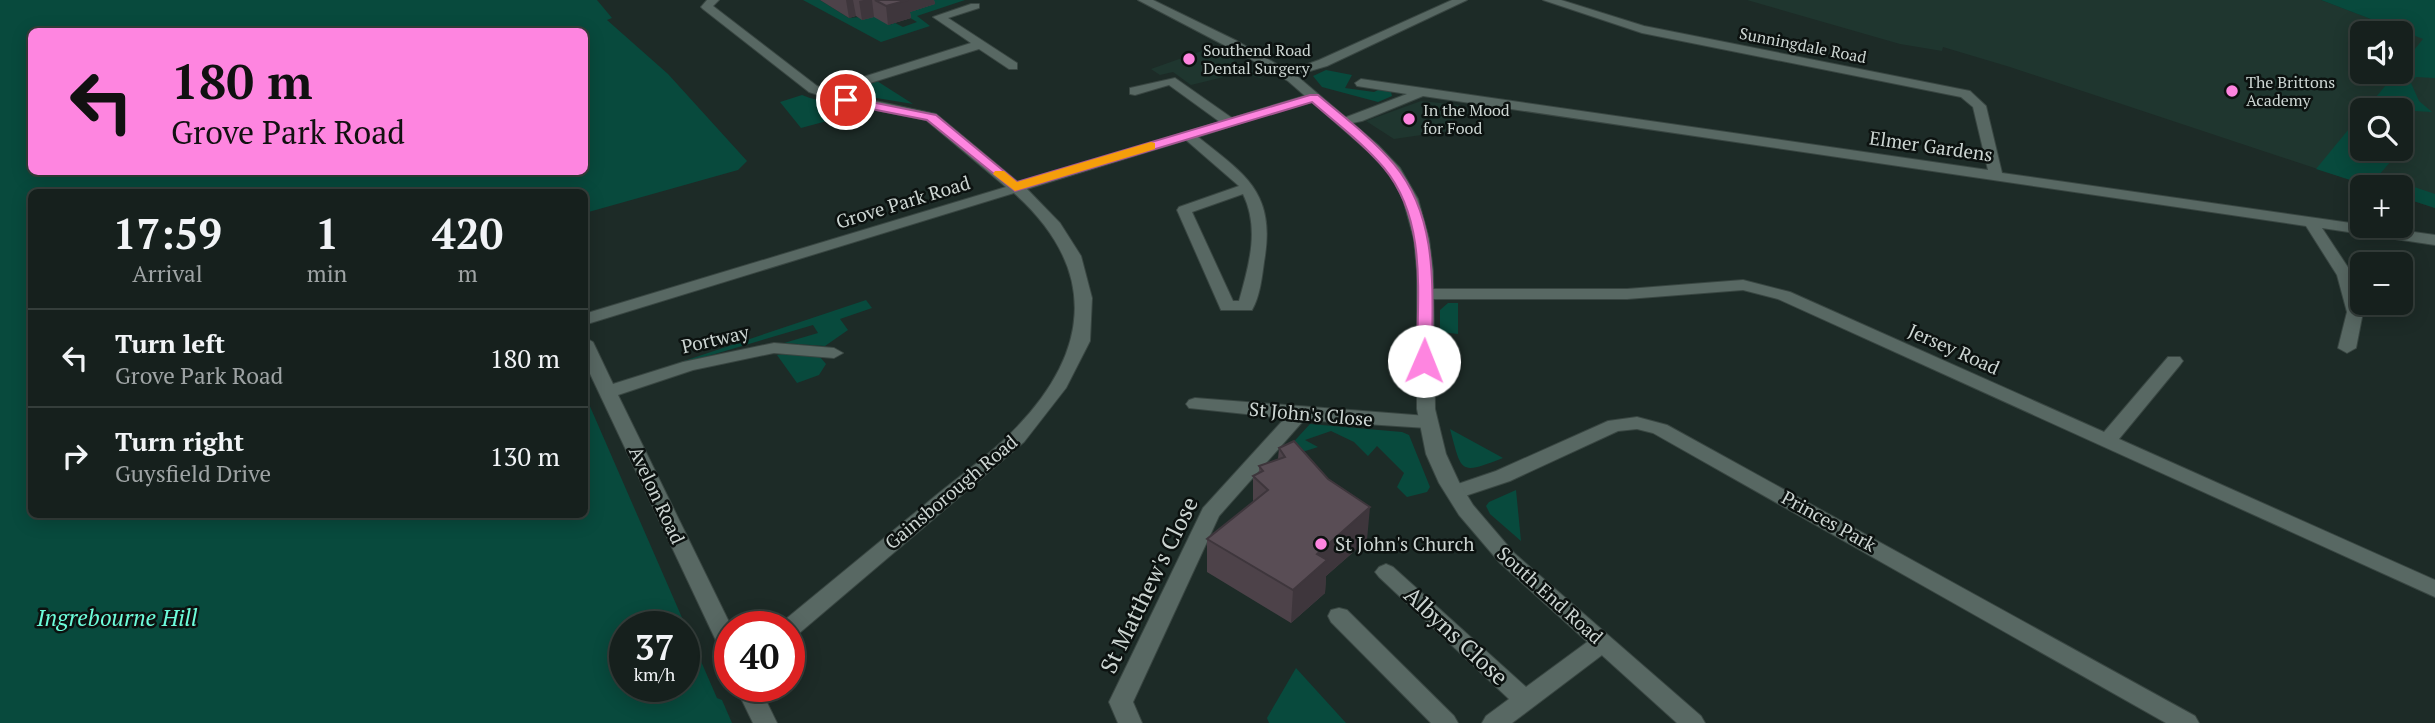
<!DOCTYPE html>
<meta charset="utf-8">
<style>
:root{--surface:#16201d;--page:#1f2826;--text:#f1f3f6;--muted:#9ea3a4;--line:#353e3b}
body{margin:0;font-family:"PT Serif",serif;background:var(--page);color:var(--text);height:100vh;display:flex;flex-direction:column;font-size:26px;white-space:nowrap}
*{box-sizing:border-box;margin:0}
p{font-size:23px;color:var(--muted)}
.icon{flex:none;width:38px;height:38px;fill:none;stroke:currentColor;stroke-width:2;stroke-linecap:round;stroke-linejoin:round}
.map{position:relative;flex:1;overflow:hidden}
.panel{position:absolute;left:28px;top:189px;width:560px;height:329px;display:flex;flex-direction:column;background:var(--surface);border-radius:10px;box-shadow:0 4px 18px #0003,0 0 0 2px var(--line)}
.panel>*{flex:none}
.guide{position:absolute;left:28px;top:28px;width:560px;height:147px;border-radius:10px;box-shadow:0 4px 18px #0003,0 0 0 2px var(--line);background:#fe85e0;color:#111;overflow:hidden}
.buttons{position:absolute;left:2350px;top:21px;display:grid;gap:14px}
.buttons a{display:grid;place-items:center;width:63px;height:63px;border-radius:10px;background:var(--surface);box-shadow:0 4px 18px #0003,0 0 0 2px var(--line);font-size:35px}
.speed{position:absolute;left:609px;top:611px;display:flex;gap:14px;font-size:35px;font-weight:700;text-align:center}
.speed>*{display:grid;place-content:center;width:91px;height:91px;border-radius:50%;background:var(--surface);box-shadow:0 4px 18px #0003,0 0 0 2px var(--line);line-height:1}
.speed small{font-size:18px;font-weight:400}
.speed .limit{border:10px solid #d22;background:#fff;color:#111}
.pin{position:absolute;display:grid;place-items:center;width:60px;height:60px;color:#fff;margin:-30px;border:4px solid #fff;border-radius:50%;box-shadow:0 2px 7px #0007}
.me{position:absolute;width:77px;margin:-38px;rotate:1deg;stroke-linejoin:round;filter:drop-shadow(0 0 5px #0008)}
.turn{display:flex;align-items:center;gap:24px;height:147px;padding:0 28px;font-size:32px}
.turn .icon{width:91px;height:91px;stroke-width:2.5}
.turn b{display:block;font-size:49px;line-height:60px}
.eta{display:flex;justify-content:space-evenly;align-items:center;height:119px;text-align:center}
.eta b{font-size:42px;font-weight:600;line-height:49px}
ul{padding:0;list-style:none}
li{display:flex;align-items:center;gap:21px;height:98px;padding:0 28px;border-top:2px solid var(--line)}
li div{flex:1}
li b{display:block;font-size:26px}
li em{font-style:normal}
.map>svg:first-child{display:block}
.built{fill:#1f362f;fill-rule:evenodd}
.green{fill:#084a3d;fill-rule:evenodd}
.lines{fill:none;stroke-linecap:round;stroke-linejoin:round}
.minor-casing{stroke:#394642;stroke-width:2}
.tertiary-casing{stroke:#394642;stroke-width:2}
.minor{fill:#586863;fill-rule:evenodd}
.tertiary{fill:#586863;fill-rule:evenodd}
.wall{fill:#4d4249}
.shaded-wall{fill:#3e363c}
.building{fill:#594d55;stroke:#3e363c;stroke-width:2}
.route{fill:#fe85e0;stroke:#a55692;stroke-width:2}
.slow{fill:#f59e0b}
.poi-dot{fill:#fe85e0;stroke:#0c1210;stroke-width:2.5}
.labels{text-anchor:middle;stroke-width:5;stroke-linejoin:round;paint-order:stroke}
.far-street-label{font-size:16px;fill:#ccd5d2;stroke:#0c1210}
.far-poi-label{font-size:16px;fill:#ccd5d2;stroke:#0c1210;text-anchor:start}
.street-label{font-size:19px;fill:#ccd5d2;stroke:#0c1210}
.poi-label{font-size:19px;fill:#ccd5d2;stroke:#0c1210;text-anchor:start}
.near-street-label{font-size:23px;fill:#ccd5d2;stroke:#0c1210}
.near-park-label{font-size:23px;font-style:italic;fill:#6cfcda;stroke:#0c1210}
</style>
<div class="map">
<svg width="2435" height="723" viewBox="0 0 2435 723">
<rect width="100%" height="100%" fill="#1d2b27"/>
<!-- built -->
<g class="built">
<path d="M1747,0H2321L2435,43V208L2401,197V187H2372L2010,67L1943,47L1942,51L1900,44ZM2362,33H2401V72H2362ZM2362,110H2401V149H2362Z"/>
<polygon points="1213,47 1264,79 1240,73 1191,85 1173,72 1160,75 1151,69"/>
<polygon points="1421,101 1459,105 1448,131 1394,139 1366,121"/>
</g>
<!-- green -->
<g class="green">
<path d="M0,0H597L612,18L607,20L668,74L747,161L738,170L585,213L584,192H32V514H584L585,395L717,698L722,700L732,723H0ZM32,32H584V172H32ZM625,626H684V686H625Z"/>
<polygon points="803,0 820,0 849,18 880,15 888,25 895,23 903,27 917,22 897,10 927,0 965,0 917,16 930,26 881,42"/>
<polygon points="2321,0 2435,0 2435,78 2416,77 2411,83 2419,101 2432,112 2414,111 2401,114 2401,110 2365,110 2397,72 2401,72 2401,66 2423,39"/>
<polygon points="1326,70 1352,75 1345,88 1374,92 1380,89 1391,92 1392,96 1378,102 1322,87 1313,76"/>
<polygon points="877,81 913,104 852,94 854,87"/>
<polygon points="802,95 810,98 864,111 801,128 780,102"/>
<polygon points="2362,113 2362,149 2401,149 2401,129 2409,140 2379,175 2435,194 2435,208 2401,197 2401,187 2372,187 2316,169"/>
<polygon points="866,300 872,308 840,319 848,330 825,346 784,343 818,333 813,325 627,380"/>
<polygon points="1448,303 1458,303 1458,334 1440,332 1440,310"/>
<polygon points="783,354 820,357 826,364 819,375 797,383 777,355"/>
<polygon points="1310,424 1402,432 1409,435 1430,487 1427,492 1407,497 1397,487 1404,473 1377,446 1368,456 1354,442 1331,431 1305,440 1318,447 1296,454 1288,448"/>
<path d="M1450,429L1503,458C1459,475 1462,473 1450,429Z"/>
<polygon points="1516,490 1521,541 1490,514 1486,506 1489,502"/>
<polygon points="1296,668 1346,723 1269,723 1267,718"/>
</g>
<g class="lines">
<!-- minor casing -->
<g class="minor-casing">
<g id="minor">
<path d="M707,0H719L713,6L817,86L825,89L971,43L933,17L971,4H979V8L948,18L1017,63V69H1009L979,49L838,93L936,114L1019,183L1220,122L1169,85L1135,95L1130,94V88L1175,78L1232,118L1314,93L1320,97L1198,137C1247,176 1276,193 1264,262C1262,277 1260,296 1252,310H1221L1177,210L1179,207L1239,186L1186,140L1027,189L1060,223L1081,256L1092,298L1090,341L1066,388L1024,442L797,635L789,637V626H779L781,623C830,583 879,542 928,502C955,479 985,459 1010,434C1090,355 1101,271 1014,193L584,325V314L1006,187L926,120L846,104L809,92L703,9L701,7ZM1243,194C1260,229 1249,265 1239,301H1233L1192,212Z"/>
<polygon points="1452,0 1467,0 1327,66 1286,78 1280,74 1319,60"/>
<polygon points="1543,0 1561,0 1644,26 1970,91 1986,106 2002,173 2435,235 2435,245 2322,228 2353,275 2363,312 2356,348 2347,353 2338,348 2347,312 2337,275 2306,226 1423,96 1362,121 1343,125 1336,121 1407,94 1357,86 1355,83 1361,79 1988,170 1973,107 1961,97 1642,33"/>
<polygon points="1743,280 1790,292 2104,432 2168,357 2180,357 2183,361 2180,365 2119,439 2435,580 2435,597 1778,299 1743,290 1627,299 1426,299 1418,294 1426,289 1627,289"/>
<polygon points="584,337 593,342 613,384 683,362 774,343 834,348 843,353 834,358 774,353 693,370 618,395 731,626 730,656 722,653 719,647 584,361"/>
<polygon points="1195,398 1427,416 1436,422 1427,428 1304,420 1219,516 1133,702 1142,723 1118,723 1109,702 1203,508 1285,418 1189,408 1186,404 1189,400"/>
<polygon points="1637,417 1667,425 2195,716 2199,723 2166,723 1653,433 1637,429 1618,431 1510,481 1456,499 1449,497 1446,492 1449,487 1496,471 1608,421"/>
<polygon points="1386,564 1393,567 1526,687 1594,637 1602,634 1610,637 1613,643 1610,649 1512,723 1482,723 1486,716 1509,699 1379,577 1375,572 1379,567"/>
<polygon points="1339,608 1347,610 1454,716 1458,723 1431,723 1331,622 1328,616 1331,610"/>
<polygon points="735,686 759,686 777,723 753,723"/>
</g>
</g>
<!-- tertiary casing -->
<g class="tertiary-casing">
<polygon id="tertiary" points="1138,0 1153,0 1237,41 1297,76 1378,145 1400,168 1418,199 1429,239 1433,271 1435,409 1446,454 1459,482 1473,505 1514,553 1701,716 1705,723 1677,723 1500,563 1459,515 1439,483 1426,454 1417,409 1417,271 1414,239 1403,199 1390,174 1368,151 1288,81 1245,56"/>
</g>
<!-- minor -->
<use href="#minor" class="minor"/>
<!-- tertiary -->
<use href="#tertiary" class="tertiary"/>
</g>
<!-- wall -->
<g class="wall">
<polygon points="820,0 934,0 935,4 910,12 911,18 888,25 874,17 862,20 856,16 849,18"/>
<polygon points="1279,448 1367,540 1326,576 1325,593 1291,623 1207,572 1207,539 1253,502 1253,476 1259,473 1259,466 1278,459"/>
</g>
<!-- shaded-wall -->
<g class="shaded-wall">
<polygon points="846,0 853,0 856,16 849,18"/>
<polygon points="864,0 872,0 874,17 862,20 859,1"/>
<polygon points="901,0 934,0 935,4 910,12 911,18 888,25 886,6"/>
<polygon points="1370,507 1367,540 1326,576 1325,593 1291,623 1293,590 1317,554"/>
</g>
<!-- building -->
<g class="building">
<polygon points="875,0 908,0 886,6"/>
<polygon points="1294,441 1328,479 1370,507 1317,554 1327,560 1293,590 1207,539 1268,490 1253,476 1263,471 1259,466 1285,457 1279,448"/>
</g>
<!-- route -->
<path class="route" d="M1310,95H1318C1344,117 1372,138 1394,164C1440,219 1432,293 1432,361L1430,364L1424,365L1417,361C1417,296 1428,221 1384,168C1363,143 1336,123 1312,102L1015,191L927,120L846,104L840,100L846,97L936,115L1017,182Z"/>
<!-- slow -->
<polygon class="slow" points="1151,142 1155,143 1155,149 1015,191 993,174 995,171 1004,171 1017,182"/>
<!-- markers -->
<g class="poi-dot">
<circle cx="1189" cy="59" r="7"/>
<circle cx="2232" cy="91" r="7"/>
<circle cx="1409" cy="119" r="7"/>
<circle cx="1321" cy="544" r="7"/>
</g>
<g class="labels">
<!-- far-street labels -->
<g class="far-street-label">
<text transform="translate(1803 45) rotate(11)" y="6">Sunningdale Road</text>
</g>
<!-- far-poi labels -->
<g class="far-poi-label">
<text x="1203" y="56">Southend Road<tspan x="1203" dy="18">Dental Surgery</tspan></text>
<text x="2246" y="88">The Brittons<tspan x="2246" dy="18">Academy</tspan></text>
<text x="1423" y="116">In the Mood<tspan x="1423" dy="18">for Food</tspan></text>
</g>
<!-- street labels -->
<g class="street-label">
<text transform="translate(1931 146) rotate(8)" y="7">Elmer Gardens</text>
<text transform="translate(903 202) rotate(-17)" y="7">Grove Park Road</text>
<text transform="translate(715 339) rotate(-13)" y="7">Portway</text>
<text transform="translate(1954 349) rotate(24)" y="7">Jersey Road</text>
<text transform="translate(1311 414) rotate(5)" y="7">St John's Close</text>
<text transform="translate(951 492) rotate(-40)" y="7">Gainsborough Road</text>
<text transform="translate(657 495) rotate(65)" y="7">Avelon Road</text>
<text transform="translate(1829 521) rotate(29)" y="7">Princes Park</text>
<text transform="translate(1550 595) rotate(42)" y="7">South End Road</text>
</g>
<!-- poi labels -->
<g class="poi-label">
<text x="1335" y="551">St John's Church</text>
</g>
<!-- near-street labels -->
<g class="near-street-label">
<text transform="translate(1149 585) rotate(-64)" y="8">St Matthew's Close</text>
<text transform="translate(1456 636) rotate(43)" y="8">Albyns Close</text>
</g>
<!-- near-park labels -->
<g class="near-park-label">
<text x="117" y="626">Ingrebourne Hill</text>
</g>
</g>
</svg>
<div class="buttons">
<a><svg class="icon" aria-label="sound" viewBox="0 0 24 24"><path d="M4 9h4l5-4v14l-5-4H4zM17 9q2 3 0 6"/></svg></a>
<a><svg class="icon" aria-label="search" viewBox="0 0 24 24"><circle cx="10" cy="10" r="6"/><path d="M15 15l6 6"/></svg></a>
<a>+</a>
<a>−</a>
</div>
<div class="speed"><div>37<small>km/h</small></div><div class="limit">40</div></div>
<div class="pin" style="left:846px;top:100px;background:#d93025"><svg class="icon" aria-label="arrive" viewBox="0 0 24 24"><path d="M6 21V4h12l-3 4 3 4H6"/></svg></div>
<svg class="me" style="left:1424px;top:361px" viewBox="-20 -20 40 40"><circle r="19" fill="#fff"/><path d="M0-13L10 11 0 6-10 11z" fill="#fe85e0"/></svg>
<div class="guide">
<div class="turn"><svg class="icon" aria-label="left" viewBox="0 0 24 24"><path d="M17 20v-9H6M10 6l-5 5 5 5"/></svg><div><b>180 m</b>Grove Park Road</div></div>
</div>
<section class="panel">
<div class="eta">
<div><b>17:59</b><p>Arrival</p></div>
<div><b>1</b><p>min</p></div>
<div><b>420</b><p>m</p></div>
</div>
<ul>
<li><svg class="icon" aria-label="left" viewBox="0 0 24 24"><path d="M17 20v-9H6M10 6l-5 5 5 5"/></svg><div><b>Turn left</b><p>Grove Park Road</p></div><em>180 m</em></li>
<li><svg class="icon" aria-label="right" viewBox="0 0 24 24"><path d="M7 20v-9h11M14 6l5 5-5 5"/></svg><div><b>Turn right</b><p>Guysfield Drive</p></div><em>130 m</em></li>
</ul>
</section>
</div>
